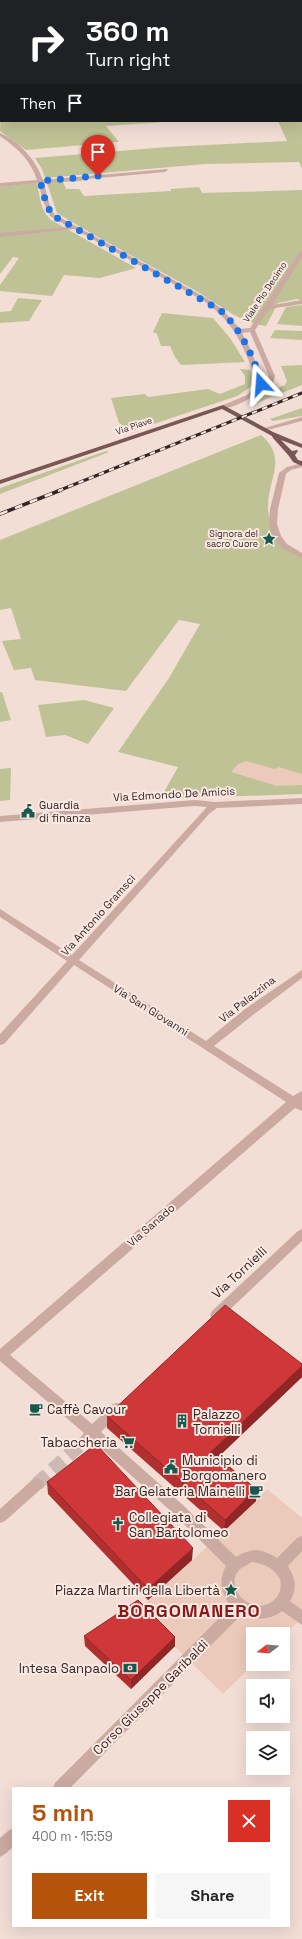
<!DOCTYPE html>
<meta charset="utf-8">
<style>
:root{--surface:#fff;--page:#f6f6f6;--text:#222;--muted:#767676;--accent:#b45309}
body{margin:0;font-family:"Space Grotesk",sans-serif;background:var(--page);color:var(--text);height:100vh;display:flex;flex-direction:column;font-size:15px;white-space:nowrap}
*{box-sizing:border-box;margin:0}
p{font-size:13px;color:var(--muted)}
.icon{flex:none;width:22px;height:22px;fill:none;stroke:currentColor;stroke-width:2;stroke-linecap:round;stroke-linejoin:round}
.map{position:relative;flex:1;overflow:hidden}
.details{position:absolute;left:12px;top:1787px;width:278px;height:140px;display:flex;flex-direction:column;background:var(--surface);border-radius:0px;box-shadow:0 4px 16px #0002}
.details>*{flex:none}
.top-card{position:absolute;left:0px;top:0px;width:302px;height:122px;box-shadow:0 4px 16px #0002;background:#202124;color:#fff;overflow:hidden}
.needle{width:26px;rotate:254deg}
.tools{position:absolute;left:246px;top:1627px;display:grid;gap:8px}
.tools a{display:grid;place-items:center;width:44px;height:44px;border-radius:0px;background:var(--surface);box-shadow:0 4px 16px #0002;font-size:20px}
.pin{position:absolute;display:grid;place-items:center;width:34px;height:34px;color:#fff;margin:-41px -17px;border-radius:50% 50% 50% 0;rotate:-45deg;box-shadow:0 0 4px #0007}
.pin .icon{rotate:45deg}
.me{position:absolute;width:44px;margin:-22px;rotate:341deg;stroke-linejoin:round;filter:drop-shadow(0 0 3px #0008)}
.turn{display:flex;align-items:center;gap:14px;height:84px;padding:0 20px;font-size:18px}
.turn .icon{width:52px;height:52px;stroke-width:2.5}
.turn b{display:block;font-size:28px;line-height:34px}
.then{display:flex;align-items:center;height:38px;padding:0 20px;background:#0003;gap:8px;font-size:15px}
.round{display:grid;place-items:center;flex:none;width:42px;height:42px;border-radius:0px;background:var(--page)}
.summary{display:flex;align-items:center;justify-content:space-between;height:68px;padding:0 20px}
h1{font-size:24px;font-weight:700;line-height:30px;color:var(--accent)}
.button{display:flex;gap:8px;margin-top:auto;padding:8px 20px}
.button a{flex:1;height:46px;border-radius:0px;background:var(--accent);color:#fff;font-size:16px;font-weight:700;line-height:46px;text-align:center}
.button a+a{background:var(--page);color:var(--text)}
.map>svg:first-child{display:block}
.green{fill:#bec295}
.plaza{fill:#eccabb}
.lines{fill:none;stroke-linecap:round;stroke-linejoin:round}
.stream{stroke:#73b1a5;stroke-width:2.5}
.minor-tunnel{stroke:#cdb9b3;stroke-width:14;stroke-dasharray:14 7;stroke-linecap:butt}
.minor{fill:#cbaaa1;fill-rule:evenodd}
.major{fill:#785754;fill-rule:evenodd}
.rail-far1-casing{stroke:#352625;stroke-width:3}
.rail-casing{stroke:#352625;stroke-width:3.5}
.rail-far1{stroke:#fae9e2;stroke-width:2;stroke-dasharray:5.5;stroke-linecap:butt}
.rail{stroke:#fae9e2;stroke-width:2.5;stroke-dasharray:8;stroke-linecap:butt}
.wall{fill:#b22f30}
.shaded-wall{fill:#912627}
.building{fill:#cf3738;stroke:#912627}
.route{stroke:#1a73e8;stroke-width:7;stroke-dasharray:0 12.6}
.labels{text-anchor:middle;stroke-width:4;stroke-linejoin:round;paint-order:stroke}
.far-street-label{font-size:9px;fill:#352625;stroke:#fae9e2}
.far-poi-label{font-size:9px;fill:#352625;stroke:#fae9e2;text-anchor:end}
.street-label{font-size:11px;fill:#352625;stroke:#fae9e2}
.poi-label{font-size:11px;fill:#352625;stroke:#fae9e2;text-anchor:start}
.near-street-label{font-size:13px;fill:#352625;stroke:#fae9e2}
.near-poi-label{font-size:13px;fill:#352625;stroke:#fae9e2;text-anchor:start}
.near-district-label{font-size:18px;font-weight:bold;letter-spacing:1px;fill:#891819;stroke:#fae9e2}
</style>
<div class="map">
<svg width="302" height="1939" viewBox="0 0 302 1939">
<rect width="100%" height="100%" fill="#f3ded6"/>
<!-- green -->
<g class="green">
<polygon points="0,0 48,0 1,1 0,103"/>
<polygon points="125,0 302,0 302,169 299,162 205,164 45,178 42,169 35,158 167,147 287,141 278,121 301,121 301,1 123,1"/>
<polygon points="1,106 1,121 179,121 106,126 119,142 26,150 0,131"/>
<path d="M81,178L82,181L63,182L66,189H79L84,196L171,191V189L199,187L202,193L302,190V301L297,299L278,303L266,326C240,323 220,305 198,292C151,266 103,241 57,213L47,183Z"/>
<path d="M37,183C40,197 40,210 51,220L136,268L100,278L64,275L52,296L0,291V285L19,258L13,257L0,274V187Z"/>
<polygon points="18,298 42,300 29,321 0,323 0,312 11,311"/>
<polygon points="302,305 302,326 277,324 286,307"/>
<polygon points="162,313 213,318 230,338 245,362 181,365 175,357 170,346 161,346 157,334 153,332"/>
<polygon points="275,330 302,331 302,340 270,338"/>
<polygon points="302,365 302,385 254,404 249,400 285,385 287,381 281,366"/>
<polygon points="240,369 250,370 255,384 237,396 124,434 117,429 124,426 119,423 111,398 145,394 148,397 208,389 220,394 245,384 245,376"/>
<polygon points="302,408 302,416 273,421 270,419"/>
<path d="M261,435C289,459 267,479 268,508C268,519 277,537 284,545C287,549 297,553 302,556V794L160,799L178,767L118,752L169,678L200,624L179,620L126,691L35,680L31,668L14,670L2,641L21,639L11,608L0,610V540Z"/>
<polygon points="106,451 109,452 0,494 0,488"/>
<polygon points="0,692 2,692 11,720 0,722"/>
<polygon points="84,700 114,708 88,744 65,735 46,737 38,705"/>
<polygon points="11,768 10,800 0,801 0,769"/>
</g>
<!-- plaza -->
<g class="plaza">
<polygon points="246,761 275,769 279,767 302,774 302,785 277,786 231,772 238,764"/>
<polygon points="267,1489 302,1518 302,1618 283,1636 283,1634 253,1634 254,1664 223,1694 138,1610 224,1531"/>
</g>
<g class="lines">
<!-- stream -->
<g class="stream">
<polyline points="30,1 32,0"/>
<polyline points="0,19 1,17"/>
</g>
<!-- minor-tunnel -->
<polyline class="minor-tunnel" points="37,1484 81,1444"/>
<!-- minor -->
<g class="minor">
<rect x="301" y="40" width="1" height="2"/>
<rect x="301" y="56" width="1" height="2"/>
<rect x="0" y="103" width="1" height="2"/>
<path d="M0,133C19,141 36,160 43,180L167,169L168,170L165,172L44,183L49,203L54,214L208,299L222,309L240,329L250,328L299,253L302,251V257L272,305L302,300V304L269,309L255,330L275,376L272,386C258,392 236,410 221,408V406L247,395L258,384C243,347 238,326 204,301L74,229L0,237V233L69,227L50,216L44,203L38,183L0,187V183L37,180C31,160 17,148 0,136ZM250,332L269,376L267,384L263,385L264,384L250,348L242,333Z"/>
<polygon points="302,417 302,421 264,431 261,429"/>
<polygon points="302,463 302,467 291,470 286,474 278,509 277,524 281,536 287,544 302,553 302,558 281,548 273,536 269,524 270,509 279,473 287,467"/>
<path d="M302,798V804L217,808L209,814L79,960L206,1041L245,1009L302,970V978L253,1015L214,1046L293,1096L302,1091V1111L295,1108L10,1355L92,1424L113,1404L117,1403L121,1404L123,1408L121,1412L101,1432L183,1505L236,1557C252,1548 260,1548 277,1558L297,1538L302,1536V1551L288,1566C295,1578 298,1588 290,1601L302,1610V1625L282,1611C269,1621 257,1620 242,1614L70,1788H53L55,1783L231,1606C221,1594 218,1580 226,1566L174,1514L93,1441C88,1446 84,1451 76,1448L75,1444L84,1433L0,1361V1349L286,1102L74,965L4,1044L0,1045V1034L67,961L0,917V909L72,955L207,807L195,806L0,822V816L195,800L215,802ZM252,1562C264,1564 274,1568 280,1579C282,1588 280,1595 273,1601C253,1617 223,1589 239,1570C242,1567 248,1565 252,1562Z"/>
<polygon points="302,1229 302,1241 220,1319 216,1320 212,1319 210,1315 212,1311 298,1231"/>
<polygon points="37,1478 42,1480 44,1484 42,1488 5,1521 0,1523 0,1509 32,1480"/>
<polygon points="13,1828 13,1847 5,1854 0,1857 0,1838 8,1831"/>
</g>
<!-- major -->
<polygon class="major" points="223,405 273,432 302,444 302,448 281,440 292,451 297,450 298,451 295,455 298,460 302,461 302,466 293,462 289,456 273,438 272,436 222,409 0,484 0,480"/>
<!-- rail-far1 casing -->
<g class="rail-far1-casing">
<polyline id="rail-far1" points="58,491 302,393"/>
</g>
<!-- rail casing -->
<g class="rail-casing">
<polyline id="rail" points="0,514 61,490"/>
</g>
<!-- rail-far1 -->
<use href="#rail-far1" class="rail-far1"/>
<!-- rail -->
<use href="#rail" class="rail"/>
</g>
<!-- wall -->
<g class="wall">
<polygon points="302,1364 302,1377 218,1457 256,1489 256,1501 224,1531 107,1428 107,1416"/>
<polygon points="47,1482 192,1560 148,1600 48,1494"/>
<polygon points="84,1636 175,1637 175,1646 131,1689 85,1646"/>
</g>
<!-- shaded-wall -->
<g class="shaded-wall">
<polygon points="302,1366 302,1377 211,1464 211,1452"/>
<polygon points="256,1489 256,1501 224,1531 225,1520"/>
<polygon points="193,1548 192,1560 148,1600 148,1589"/>
<polygon points="175,1637 175,1646 131,1689 131,1680"/>
</g>
<!-- building -->
<g class="building">
<polygon points="225,1305 302,1364 302,1366 211,1452 256,1489 225,1520 107,1416"/>
<polygon points="96,1444 193,1548 148,1589 47,1482"/>
<polygon points="138,1600 175,1637 131,1680 84,1636"/>
</g>
<g class="lines">
<!-- route -->
<path class="route" d="M98,176L40,181L46,203L52,215L220,310C240,328 255,358 261,384"/>
</g>
<!-- icons -->
<defs>
<g id="sight-bare" transform="scale(1.08)"><path d="M0-6L1.8-2.2L6-1.7L2.9 1.2L3.7 5.4L0 3.3L-3.7 5.4L-2.9 1.2L-6-1.7L-1.8-2.2Z" fill="#17594d" stroke="#fae9e2" stroke-width="2.5" paint-order="stroke"/></g>
<g id="civic-bare" transform="scale(1.08)"><path d="M-.6-6.5H3V-4.5H.6V-3L4-1V1h2V6H-6V1h2V-1L-.6-3ZM-1.2 2.5V6h2.4V2.5Z" fill="#17594d" stroke="#fae9e2" stroke-width="2.5" paint-order="stroke"/></g>
<g id="cafe-bare" transform="scale(1.08)"><path d="M-5.5-4.5H6V0H3Q3 3.5 0 3.5H-2.5Q-5.5 3.5-5.5 0ZM3-3.2v2h1.7v-2ZM-6 4.5H4V6H-6Z" fill="#17594d" stroke="#fae9e2" stroke-width="2.5" paint-order="stroke"/></g>
<g id="building-bare" transform="scale(1.08)"><path d="M-4-6H4V6H1V3H-1V6H-4ZM-2.5-4.3h1.7v1.8h-1.7ZM.8-4.3h1.7v1.8H.8ZM-2.5-1h1.7V.8h-1.7ZM.8-1h1.7V.8H.8Z" fill="#17594d" stroke="#fae9e2" stroke-width="2.5" paint-order="stroke"/></g>
<g id="supermarket-bare" transform="scale(1.08)"><path d="M-6-5.5h2.5l.6 2H6L4.5 2H-2.5L-4.4-4H-6ZM-1.5 3.2a1.3 1.3 0 1 0 .1 0ZM3 3.2a1.3 1.3 0 1 0 .1 0Z" fill="#17594d" stroke="#fae9e2" stroke-width="2.5" paint-order="stroke"/></g>
<g id="church-bare" transform="scale(1.08)"><path d="M-1.2-6h2.4v3.5h3.3v2.4h-3.3V6h-2.4V-.1h-3.3v-2.4h3.3Z" fill="#17594d" stroke="#fae9e2" stroke-width="2.5" paint-order="stroke"/></g>
<g id="bank-bare" transform="scale(1.08)"><path d="M-6-4H6V4H-6ZM0-2.3a2.3 2.3 0 1 0 0 4.6a2.3 2.3 0 1 0 0-4.6Z" fill="#17594d" stroke="#fae9e2" stroke-width="2.5" paint-order="stroke"/></g>
</defs>
<g fill-rule="evenodd">
<use href="#sight-bare" x="269" y="539"/>
<use href="#civic-bare" x="28" y="811"/>
<use href="#cafe-bare" x="36" y="1409"/>
<use href="#building-bare" x="182" y="1421"/>
<use href="#supermarket-bare" x="128" y="1442"/>
<use href="#civic-bare" x="171" y="1467"/>
<use href="#cafe-bare" x="256" y="1491"/>
<use href="#church-bare" x="118" y="1524"/>
<use href="#sight-bare" x="231" y="1590"/>
<use href="#bank-bare" x="130" y="1668"/>
</g>
<g class="labels">
<!-- far-street labels -->
<g class="far-street-label">
<text transform="translate(265 292) rotate(-56)" y="3">Viale Pio Decimo</text>
<text transform="translate(134 426) rotate(-19)" y="3">Via Piave</text>
</g>
<!-- far-poi labels -->
<g class="far-poi-label">
<text x="258" y="537">Signora del<tspan x="258" dy="10">sacro Cuore</tspan></text>
</g>
<!-- street labels -->
<g class="street-label">
<text transform="translate(174 794) rotate(-3)" y="4">Via Edmondo De Amicis</text>
<text transform="translate(98 915) rotate(-48)" y="4">Via Antonio Gramsci</text>
<text transform="translate(247 999) rotate(-38)" y="4">Via Palazzina</text>
<text transform="translate(151 1010) rotate(32)" y="4">Via San Giovanni</text>
<text transform="translate(151 1225) rotate(-41)" y="4">Via Sanado</text>
</g>
<!-- poi labels -->
<g class="poi-label">
<text x="39" y="809">Guardia<tspan x="39" dy="13">di finanza</tspan></text>
</g>
<!-- near-street labels -->
<g class="near-street-label">
<text transform="translate(239 1272) rotate(-43)" y="5">Via Tornielli</text>
<text transform="translate(150 1697) rotate(-45)" y="5">Corso Giuseppe Garibaldi</text>
</g>
<!-- near-poi labels -->
<g class="near-poi-label">
<text x="47" y="1414">Caffè Cavour</text>
<text x="193" y="1419">Palazzo<tspan x="193" dy="15">Tornielli</tspan></text>
<text x="117" y="1447" text-anchor="end">Tabaccheria</text>
<text x="182" y="1465">Municipio di<tspan x="182" dy="15">Borgomanero</tspan></text>
<text x="245" y="1496" text-anchor="end">Bar Gelateria Mainelli</text>
<text x="129" y="1522">Collegiata di<tspan x="129" dy="15">San Bartolomeo</tspan></text>
<text x="220" y="1595" text-anchor="end">Piazza Martiri della Libertà</text>
<text x="119" y="1673" text-anchor="end">Intesa Sanpaolo</text>
</g>
<!-- near-district labels -->
<g class="near-district-label">
<text x="189" y="1617">BORGOMANERO</text>
</g>
</g>
</svg>
<div class="tools">
<a><svg class="needle" viewBox="-14 -14 28 28"><path d="M0-13l5 13h-10z" fill="#e53935"/><path d="M0 13l5-13h-10z" fill="#767676"/></svg></a>
<a><svg class="icon" aria-label="sound" viewBox="0 0 24 24"><path d="M4 9h4l5-4v14l-5-4H4zM17 9q2 3 0 6"/></svg></a>
<a><svg class="icon" aria-label="layers" viewBox="0 0 24 24"><path d="M12 4l9 5-9 5-9-5zM3 14l9 5 9-5"/></svg></a>
</div>
<div class="pin" style="left:98px;top:176px;background:#d93025"><svg class="icon" aria-label="arrive" viewBox="0 0 24 24"><path d="M6 21V4h12l-3 4 3 4H6"/></svg></div>
<svg class="me" style="left:261px;top:384px" viewBox="-20 -20 40 40"><path d="M0-17L14 15 0 8-14 15z" fill="#1a73e8" stroke="#fff" stroke-width="4"/></svg>
<div class="top-card">
<div class="turn"><svg class="icon" aria-label="right" viewBox="0 0 24 24"><path d="M7 20v-9h11M14 6l5 5-5 5"/></svg><div><b>360 m</b>Turn right</div></div>
<div class="then">Then<svg class="icon" aria-label="arrive" viewBox="0 0 24 24"><path d="M6 21V4h12l-3 4 3 4H6"/></svg></div>
</div>
<section class="details">
<div class="summary"><div><h1>5 min</h1><p>400 m · 15:59</p></div><a class="round" style="background:#d93025;color:#fff"><svg class="icon" aria-label="close" viewBox="0 0 24 24"><path d="M6 6l12 12M18 6L6 18"/></svg></a></div>
<div class="button"><a>Exit</a><a>Share</a></div>
</section>
</div>
